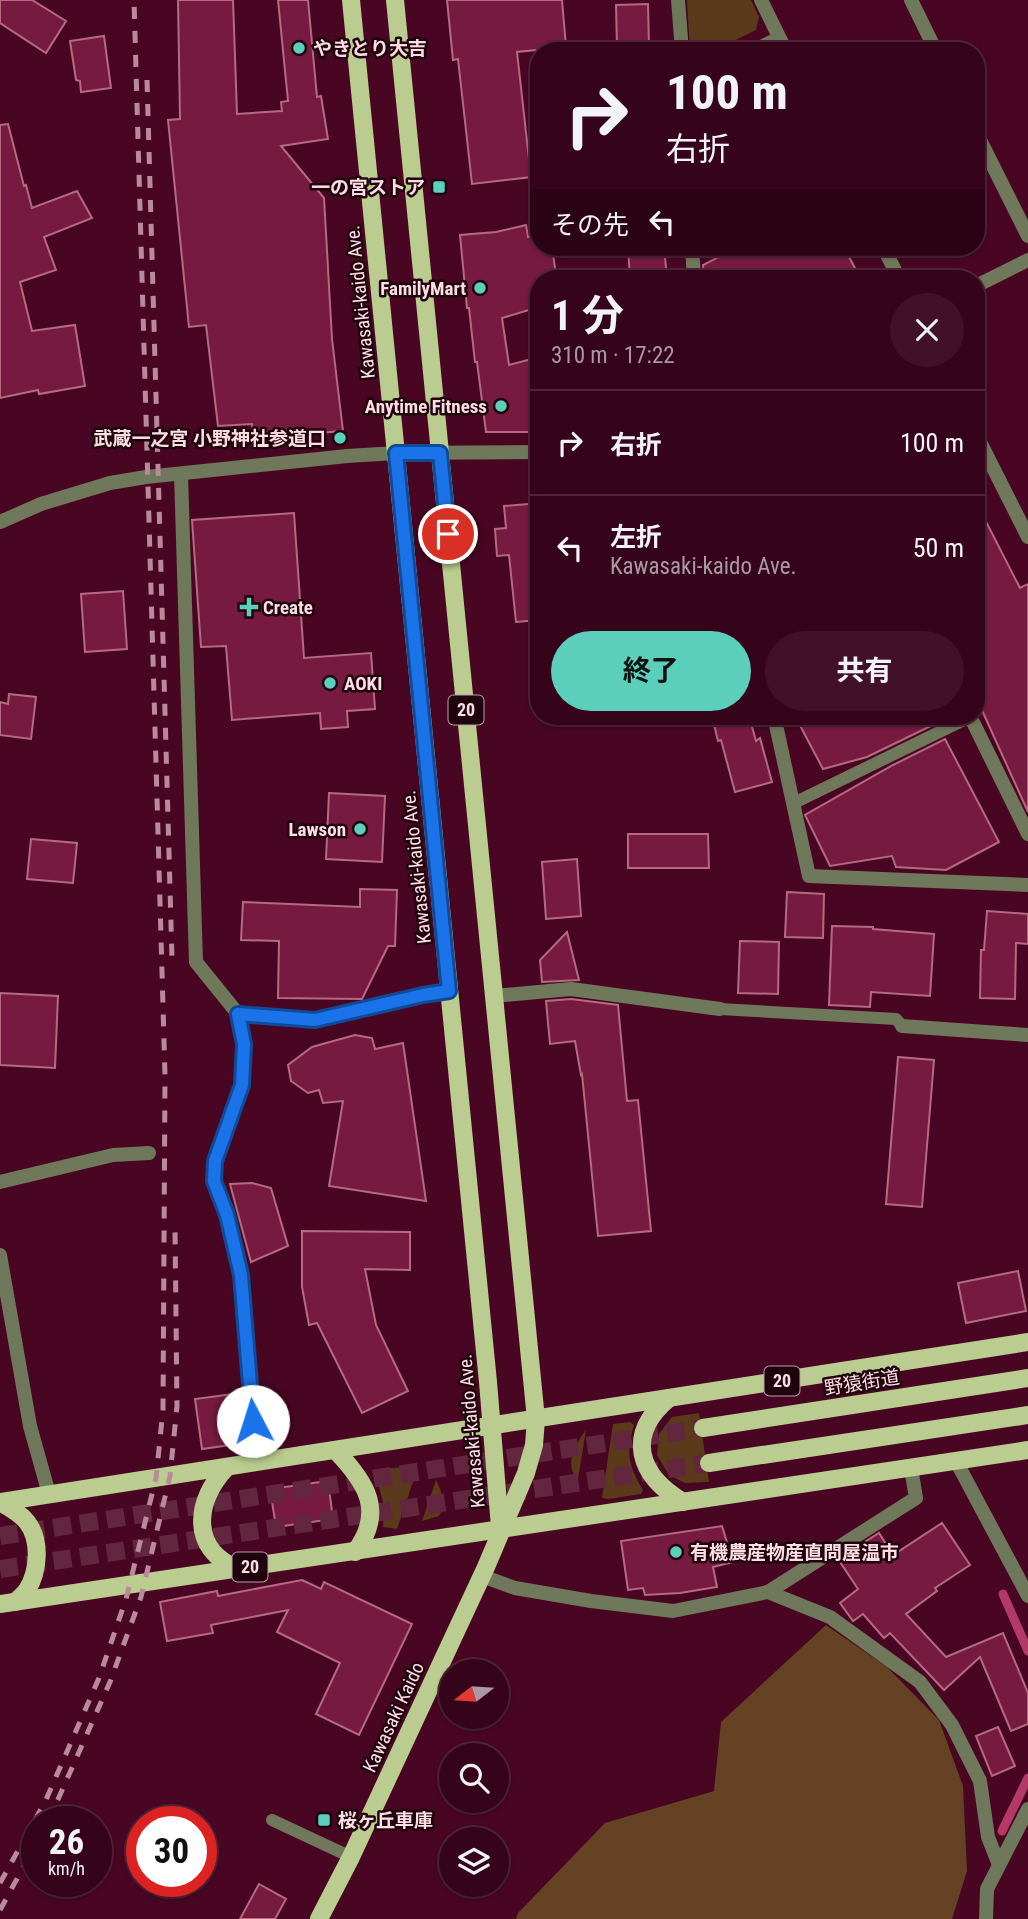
<!DOCTYPE html>
<html lang="ja">
<meta charset="utf-8">
<style>
:root{--surface:#36041a;--page:#411227;--text:#f1f3f6;--muted:#aa98a2;--line:#502539;--accent:#5bcebc}
body{margin:0;font-family:"Roboto Condensed","Noto Sans JP",sans-serif;background:var(--page);color:var(--text);height:100vh;display:flex;flex-direction:column;font-size:26px;white-space:nowrap}
*{box-sizing:border-box;margin:0}
p{font-size:23px;color:var(--muted)}
.icon{flex:none;width:38px;height:38px;fill:none;stroke:currentColor;stroke-width:2;stroke-linecap:round;stroke-linejoin:round}
.map{position:relative;flex:1;overflow:hidden}
.side{position:absolute;left:530px;top:270px;width:455px;height:455px;display:flex;flex-direction:column;background:var(--surface);border-radius:28px;box-shadow:0 2px 5px #0004,0 0 0 2px var(--line)}
.side>*{flex:none}
.guide{position:absolute;left:530px;top:42px;width:455px;height:214px;border-radius:28px;box-shadow:0 2px 5px #0004,0 0 0 2px var(--line);background:#36041a;color:var(--text);overflow:hidden}
.needle{width:46px;rotate:253deg}
.controls{position:absolute;left:439px;top:1659px;display:grid;gap:14px}
.controls a{display:grid;place-items:center;width:70px;height:70px;border-radius:50%;background:var(--surface);box-shadow:0 2px 5px #0004,0 0 0 2px var(--line);font-size:35px}
.speed{position:absolute;left:21px;top:1806px;display:flex;gap:14px;font-size:35px;font-weight:700;text-align:center}
.speed>*{display:grid;place-content:center;width:91px;height:91px;border-radius:50%;background:var(--surface);box-shadow:0 2px 5px #0004,0 0 0 2px var(--line);line-height:1}
.speed small{font-size:18px;font-weight:400}
.speed .limit{border:10px solid #d22;background:#fff;color:#111}
.pin{position:absolute;display:grid;place-items:center;width:60px;height:60px;color:#fff;margin:-30px;border:4px solid #fff;border-radius:50%;box-shadow:0 2px 7px #0007}
.me{position:absolute;width:77px;margin:-38px;rotate:355deg;stroke-linejoin:round;filter:drop-shadow(0 0 5px #0008)}
.turn{display:flex;align-items:center;gap:24px;height:147px;padding:0 21px;font-size:32px}
.turn .icon{width:91px;height:91px;stroke-width:2.5}
.turn b{display:block;font-size:49px;line-height:60px}
.then{display:flex;align-items:center;height:66px;padding:0 21px;background:#0003;gap:14px;font-size:26px}
.round{display:grid;place-items:center;flex:none;width:74px;height:74px;border-radius:37px;background:var(--page)}
.summary{display:flex;align-items:center;justify-content:space-between;height:119px;padding:0 21px}
h1{font-size:42px;font-weight:700;line-height:52px}
.primary-button{display:flex;gap:14px;margin-top:auto;padding:14px 21px}
.primary-button a{flex:1;height:80px;border-radius:42px;background:var(--accent);color:#111;font-size:28px;font-weight:700;line-height:80px;text-align:center}
.primary-button a+a{background:var(--page);color:var(--text)}
ul{padding:0;list-style:none}
li{display:flex;align-items:center;gap:21px;height:105px;padding:0 21px;border-top:2px solid var(--line)}
li div{flex:1}
li b{display:block;font-size:26px}
li em{font-style:normal}
.map>svg:first-child{display:block}
.green{fill:#5b3a1b}
.forest{fill:#644223}
.lines{fill:none;stroke-linecap:round;stroke-linejoin:round}
.stream{stroke:#b53967;stroke-width:9}
.building{fill:#771a3f;stroke:#b56a80;stroke-width:2}
.primary-tunnel{stroke:#63263f;stroke-width:18;stroke-dasharray:18 9;stroke-linecap:butt}
.service{stroke:#6f785b;stroke-width:12}
.minor{stroke:#6f785b;stroke-width:14}
.primary{stroke:#bacc8f;stroke-width:18}
.rail{stroke:#b98b9a;stroke-width:5;stroke-dasharray:12 12;stroke-linecap:butt}
.route-casing{stroke:#114b97;stroke-width:18}
.route{stroke:#1a73e8;stroke-width:12}
.poi-dot{fill:#5bcebc;stroke:#1f040d;stroke-width:2.5}
.labels{text-anchor:middle;stroke-width:5;stroke-linejoin:round;paint-order:stroke}
.shield{fill:#1f040d;stroke:#bb9ba4;stroke-width:2}
.shield-label{font-size:18px;font-weight:bold;fill:#fedce4}
.poi-label{font-size:19px;font-weight:bold;fill:#fedce4;stroke:#1f040d;text-anchor:start}
.street-label{font-size:19px;fill:#fedce4;stroke:#1f040d}
</style>
<div class="map">
<svg width="1028" height="1919" viewBox="0 0 1028 1919">
<rect width="100%" height="100%" fill="#480622"/>
<!-- green -->
<g class="green">
<polygon points="687,0 751,0 759,17 756,30 713,51 690,51"/>
<polygon points="699,1413 709,1482 685,1483 669,1475 657,1455 659,1434 672,1417"/>
<path d="M630,1422L634,1425C626,1453 628,1465 643,1490L641,1494L609,1499L602,1498L613,1424Z"/>
<path d="M586,1430L578,1479C563,1465 576,1443 586,1430Z"/>
<polygon points="416,1466 417,1470 397,1529 383,1527 384,1506 376,1476 382,1469"/>
<path d="M436,1480C442,1492 446,1504 439,1516L422,1521Z"/>
</g>
<!-- forest -->
<polygon class="forest" points="826,1625 887,1667 939,1720 963,1786 967,1871 952,1919 516,1919 518,1913 605,1823 714,1791 721,1722"/>
<g class="lines">
<!-- stream -->
<g class="stream">
<polyline points="1003,1594 1028,1651"/>
<polyline points="1002,1831 1028,1778"/>
</g>
</g>
<!-- building -->
<g class="building">
<polygon points="0,0 32,0 66,21 46,53 0,23"/>
<polygon points="178,0 233,0 237,114 282,111 281,102 288,101 278,0 308,0 317,97 321,96 328,139 281,146 324,198 332,339 343,431 253,438 252,424 218,426 206,325 189,327 168,120 180,119"/>
<polygon points="447,0 562,0 566,47 517,52 531,177 472,184 458,59 453,60"/>
<polygon points="648,4 649,48 617,49 616,5"/>
<polygon points="104,36 111,88 81,92 80,81 76,80 70,41"/>
<polygon points="8,124 24,186 26,185 32,208 77,191 92,218 44,237 56,270 20,282 32,331 75,325 85,386 39,394 38,390 0,398 0,125"/>
<polygon points="526,225 528,237 539,236 539,247 552,247 555,268 551,278 539,278 539,307 502,318 509,365 539,357 539,432 486,432 477,362 475,362 469,308 467,308 460,235 496,232"/>
<polygon points="628,247 664,247 667,278 630,278"/>
<polygon points="738,247 844,247 860,278 704,278 703,265"/>
<polygon points="976,502 1020,588 1028,584 1028,812 976,697"/>
<polygon points="539,503 539,620 516,622 509,555 497,556 495,529 506,528 504,506"/>
<polygon points="294,513 304,658 371,653 375,709 347,711 348,727 321,729 320,713 232,720 226,646 201,647 192,520"/>
<polygon points="123,591 127,649 85,652 81,594"/>
<polygon points="9,694 36,697 31,739 0,735 0,702 8,704"/>
<polygon points="712,716 749,716 756,741 760,738 772,782 735,792 721,740 718,741"/>
<polygon points="795,716 934,716 937,723 867,757 823,769"/>
<polygon points="945,739 999,842 946,870 896,867 892,856 830,866 805,815 893,765"/>
<polygon points="329,793 385,796 382,862 326,859"/>
<polygon points="628,834 708,834 709,868 628,868"/>
<polygon points="31,839 77,843 73,883 27,879"/>
<polygon points="577,859 581,916 546,919 542,862"/>
<polygon points="360,889 397,890 395,946 388,946 362,999 278,998 279,941 241,940 243,902 360,907"/>
<polygon points="787,892 824,894 823,938 785,937"/>
<polygon points="987,911 1028,914 1028,944 1016,943 1015,999 980,998 981,950 984,950"/>
<polygon points="832,926 873,927 873,929 934,934 930,996 871,992 870,1007 829,1005"/>
<polygon points="567,932 579,980 542,982 540,960"/>
<polygon points="740,941 779,942 778,994 738,993"/>
<polygon points="0,993 58,996 55,1068 0,1065"/>
<polygon points="571,999 618,1005 627,1101 638,1100 651,1231 598,1236 582,1074 581,1075 575,1041 550,1044 546,1001"/>
<polygon points="355,1035 372,1038 375,1049 403,1043 426,1201 329,1186 343,1101 323,1103 319,1090 308,1093 291,1081 288,1065 312,1047"/>
<polygon points="898,1057 934,1060 922,1207 886,1204"/>
<polygon points="252,1183 271,1188 288,1246 251,1262 230,1184"/>
<polygon points="302,1231 410,1232 410,1270 365,1269 376,1325 408,1391 362,1413 317,1323 309,1325 302,1287"/>
<polygon points="1018,1271 1026,1311 966,1323 958,1283"/>
<polygon points="241,1393 245,1443 202,1449 195,1399"/>
<polygon points="328,1481 333,1519 276,1527 270,1489"/>
<polygon points="942,1523 970,1565 935,1588 937,1591 906,1614 946,1657 1003,1633 1028,1693 1028,1724 1011,1731 980,1657 944,1690 890,1633 884,1638 863,1614 853,1621 840,1603 858,1589 838,1559 879,1533 893,1555"/>
<polygon points="722,1526 733,1562 713,1567 717,1587 680,1593 645,1595 643,1588 628,1590 621,1541"/>
<polygon points="302,1580 321,1589 324,1582 412,1624 359,1735 316,1714 340,1663 277,1632 288,1610 211,1625 213,1633 167,1641 160,1602 217,1591 218,1596"/>
<polygon points="998,1727 1015,1766 992,1776 976,1736"/>
<polygon points="259,1884 286,1899 275,1919 240,1919"/>
</g>
<g class="lines">
<!-- primary-tunnel -->
<g class="primary-tunnel">
<polyline points="0,1536 703,1428"/>
<polyline points="0,1569 709,1463"/>
</g>
<!-- service -->
<g class="service">
<polyline points="751,51 779,37"/>
<polyline points="794,803 970,717"/>
<polyline points="720,1009 896,1019 902,1026"/>
<polyline points="272,1820 351,1857"/>
</g>
<!-- minor -->
<g class="minor">
<polyline points="678,0 682,51"/>
<polyline points="761,0 786,51"/>
<polyline points="911,0 936,51"/>
<polyline points="976,132 1028,236"/>
<polyline points="692,247 694,278"/>
<polyline points="883,247 899,278"/>
<polyline points="976,286 1028,260"/>
<polyline points="976,434 1028,537"/>
<polyline points="181,474 196,962 238,1014 244,1044 242,1085 215,1161 214,1182 227,1215 241,1275 256,1463"/>
<polyline points="0,522 41,504 110,483 146,477 347,456 396,453 539,452"/>
<polyline points="774,716 809,876 1028,885"/>
<polyline points="970,716 1028,834"/>
<polyline points="494,996 571,989 720,1009"/>
<polyline points="238,1014 315,1020 423,995 449,991"/>
<polyline points="902,1026 1028,1035"/>
<polyline points="0,1182 113,1155 149,1153"/>
<polyline points="0,1255 30,1426 49,1494"/>
<polyline points="956,1461 1028,1596"/>
<polyline points="482,1576 515,1588 591,1601 673,1611 768,1592 830,1617 920,1682 952,1725 980,1781 988,1837 999,1865"/>
<polyline points="768,1592 916,1498 911,1468"/>
<polyline points="986,1919 987,1889 1028,1809"/>
</g>
<!-- primary -->
<g class="primary">
<polyline points="351,0 488,1382 500,1527"/>
<path d="M669,1398C625,1435 638,1475 683,1502"/>
<polyline points="703,1428 1028,1378"/>
<path d="M336,1451C367,1483 385,1512 355,1552"/>
<polyline points="709,1463 1028,1415"/>
<path d="M227,1467C195,1500 189,1549 238,1569"/>
<polyline points="0,1502 1028,1342"/>
<path d="M0,1502C10,1508 20,1513 27,1522C41,1540 39,1571 27,1590C24,1595 18,1599 15,1602"/>
<polyline points="0,1604 1028,1450"/>
<polyline points="319,1919 351,1857 486,1567 526,1473 534,1445 536,1419 395,0"/>
</g>
<!-- rail -->
<g class="rail">
<polyline points="147,80 172,959"/>
<polyline points="48,1822 110,1682 141,1597 170,1476 177,1406 175,1228"/>
<polyline points="0,1883 45,1802 99,1678 126,1599 156,1478 163,1410 165,1076 134,0"/>
<polyline points="0,1910 37,1842"/>
</g>
</g>
<g class="lines">
<!-- route casing -->
<g class="route-casing">
<polyline id="route" points="253,1421 241,1275 227,1215 214,1181 215,1161 242,1085 244,1044 238,1014 315,1020 423,995 449,991 396,453 440,453 448,534"/>
</g>
<!-- route -->
<use href="#route" class="route"/>
</g>
<!-- markers -->
<g class="poi-dot">
<circle cx="299" cy="48" r="7"/>
<rect x="432" y="180" width="14" height="14" rx="3.5"/>
<circle cx="480" cy="288" r="7"/>
<circle cx="501" cy="406" r="7"/>
<circle cx="340" cy="438" r="7"/>
<path d="M245.5 596.5h7v7h7v7h-7v7h-7v-7h-7v-7h7z"/>
<circle cx="330" cy="683" r="7"/>
<circle cx="360" cy="829" r="7"/>
<circle cx="676" cy="1552" r="7"/>
<rect x="317" y="1813" width="14" height="14" rx="3.5"/>
</g>
<g class="labels">
<!-- shield labels -->
<g class="shield">
<rect x="448.5" y="695.5" width="35" height="29" rx="5"/>
<rect x="764.5" y="1366.5" width="35" height="29" rx="5"/>
<rect x="232.5" y="1552.5" width="35" height="29" rx="5"/>
</g>
<g class="shield-label">
<text x="466" y="716">20</text>
<text x="782" y="1387">20</text>
<text x="250" y="1573">20</text>
</g>
<!-- poi labels -->
<g class="poi-label">
<text x="313" y="55">やきとり大吉</text>
<text x="425" y="194" text-anchor="end">一の宮ストア</text>
<text x="466" y="295" text-anchor="end">FamilyMart</text>
<text x="487" y="413" text-anchor="end">Anytime Fitness</text>
<text x="326" y="445" text-anchor="end">武蔵一之宮 小野神社参道口</text>
<text x="263" y="614">Create</text>
<text x="344" y="690">AOKI</text>
<text x="346" y="836" text-anchor="end">Lawson</text>
<text x="690" y="1559">有機農産物産直問屋温市</text>
<text x="338" y="1827">桜ヶ丘車庫</text>
</g>
<!-- street labels -->
<g class="street-label">
<text transform="translate(360 302) rotate(-96)" y="7">Kawasaki-kaido Ave.</text>
<text transform="translate(416 867) rotate(-96)" y="7">Kawasaki-kaido Ave.</text>
<text transform="translate(862 1382) rotate(-9)" y="7">野猿街道</text>
<text transform="translate(471 1431) rotate(-95)" y="7">Kawasaki-kaido Ave.</text>
<text transform="translate(393 1717) rotate(-65)" y="7">Kawasaki Kaido</text>
</g>
</g>
</svg>
<div class="controls">
<a><svg class="needle" viewBox="-14 -14 28 28"><path d="M0-13l5 13h-10z" fill="#e53935"/><path d="M0 13l5-13h-10z" fill="#aa98a2"/></svg></a>
<a><svg class="icon" aria-label="search" viewBox="0 0 24 24"><circle cx="10" cy="10" r="6"/><path d="M15 15l6 6"/></svg></a>
<a><svg class="icon" aria-label="layers" viewBox="0 0 24 24"><path d="M12 4l9 5-9 5-9-5zM3 14l9 5 9-5"/></svg></a>
</div>
<div class="speed"><div>26<small>km/h</small></div><div class="limit">30</div></div>
<div class="pin" style="left:448px;top:534px;background:#d93025"><svg class="icon" aria-label="arrive" viewBox="0 0 24 24"><path d="M6 21V4h12l-3 4 3 4H6"/></svg></div>
<svg class="me" style="left:253px;top:1421px" viewBox="-20 -20 40 40"><circle r="19" fill="#fff"/><path d="M0-13L10 11 0 6-10 11z" fill="#1a73e8"/></svg>
<div class="guide">
<div class="turn"><svg class="icon" aria-label="right" viewBox="0 0 24 24"><path d="M7 20v-9h11M14 6l5 5-5 5"/></svg><div><b>100 m</b>右折</div></div>
<div class="then">その先<svg class="icon" aria-label="left" viewBox="0 0 24 24"><path d="M17 20v-9H6M10 6l-5 5 5 5"/></svg></div>
</div>
<section class="side">
<div class="summary"><div><h1>1 分</h1><p>310 m · 17:22</p></div><a class="round"><svg class="icon" aria-label="close" viewBox="0 0 24 24"><path d="M6 6l12 12M18 6L6 18"/></svg></a></div>
<ul>
<li><svg class="icon" aria-label="right" viewBox="0 0 24 24"><path d="M7 20v-9h11M14 6l5 5-5 5"/></svg><div><b>右折</b></div><em>100 m</em></li>
<li><svg class="icon" aria-label="left" viewBox="0 0 24 24"><path d="M17 20v-9H6M10 6l-5 5 5 5"/></svg><div><b>左折</b><p>Kawasaki-kaido Ave.</p></div><em>50 m</em></li>
</ul>
<div class="primary-button"><a>終了</a><a>共有</a></div>
</section>
</div>
